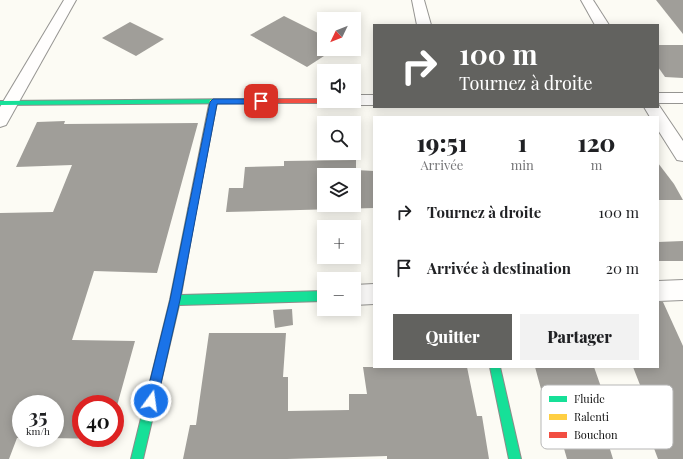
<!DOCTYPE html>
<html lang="fr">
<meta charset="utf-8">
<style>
:root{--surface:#fff;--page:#f2f2f2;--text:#202124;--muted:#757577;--accent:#62625f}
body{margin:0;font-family:"Playfair Display",serif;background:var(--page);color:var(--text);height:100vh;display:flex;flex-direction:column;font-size:15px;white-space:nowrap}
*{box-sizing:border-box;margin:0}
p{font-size:13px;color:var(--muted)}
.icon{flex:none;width:22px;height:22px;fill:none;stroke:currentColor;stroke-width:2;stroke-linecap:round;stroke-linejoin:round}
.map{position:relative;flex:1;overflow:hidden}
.details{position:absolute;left:373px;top:116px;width:286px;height:252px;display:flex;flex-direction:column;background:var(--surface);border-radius:0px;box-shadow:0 2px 10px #0003}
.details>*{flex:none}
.hud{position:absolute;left:373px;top:24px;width:286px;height:84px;border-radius:0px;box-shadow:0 2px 10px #0003;background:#62625f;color:#fff;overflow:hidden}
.needle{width:26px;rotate:227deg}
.controls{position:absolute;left:317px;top:12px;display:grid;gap:8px}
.controls a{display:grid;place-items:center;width:44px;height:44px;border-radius:0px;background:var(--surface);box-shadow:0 2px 10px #0003;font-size:20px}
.speed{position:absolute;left:12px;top:395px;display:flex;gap:8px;font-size:20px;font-weight:700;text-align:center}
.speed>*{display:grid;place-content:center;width:52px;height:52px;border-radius:50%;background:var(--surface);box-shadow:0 2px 10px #0003;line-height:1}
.speed small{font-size:10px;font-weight:400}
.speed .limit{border:6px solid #d22;background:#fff;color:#111}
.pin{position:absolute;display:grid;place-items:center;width:34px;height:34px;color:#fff;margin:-17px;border-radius:8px;box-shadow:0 2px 6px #0006}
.me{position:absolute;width:44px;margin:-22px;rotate:14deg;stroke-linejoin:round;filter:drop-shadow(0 0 3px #0008)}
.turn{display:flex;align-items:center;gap:14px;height:84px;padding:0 20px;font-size:18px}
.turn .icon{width:52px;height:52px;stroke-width:2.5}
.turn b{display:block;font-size:28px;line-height:34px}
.eta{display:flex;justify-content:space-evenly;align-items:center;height:68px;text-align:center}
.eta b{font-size:24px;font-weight:800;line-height:28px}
.button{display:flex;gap:8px;margin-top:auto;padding:8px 20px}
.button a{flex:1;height:46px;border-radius:0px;background:var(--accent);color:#fff;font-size:16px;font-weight:800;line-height:46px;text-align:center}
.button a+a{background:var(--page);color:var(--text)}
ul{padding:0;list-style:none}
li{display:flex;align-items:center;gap:12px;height:56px;padding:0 20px}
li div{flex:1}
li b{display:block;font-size:15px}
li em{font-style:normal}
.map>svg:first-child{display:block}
.building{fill:#a09e99;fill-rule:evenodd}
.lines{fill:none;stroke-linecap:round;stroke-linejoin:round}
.street-casing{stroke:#969592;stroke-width:2}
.fast-casing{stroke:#8c8c89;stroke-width:2}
.slow-casing{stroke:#8c8c89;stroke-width:2}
.jam-casing{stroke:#8c8c89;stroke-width:2}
.street{fill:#fffefd;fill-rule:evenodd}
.fast{fill:#16e098;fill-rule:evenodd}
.slow{fill:#ffcf43;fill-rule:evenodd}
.jam{fill:#f24e42;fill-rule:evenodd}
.route{fill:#1a73e8;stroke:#114b97}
.key{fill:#fff;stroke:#b7b7b7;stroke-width:1}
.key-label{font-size:11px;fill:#0f0f0f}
</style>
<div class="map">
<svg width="683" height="459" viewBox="0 0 683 459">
<rect width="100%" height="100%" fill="#fcfbf4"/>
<!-- building -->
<g class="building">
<polygon points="656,0 683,0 683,34"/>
<polygon points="284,16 324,36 324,56 307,67 250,35"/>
<polygon points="130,22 164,39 136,56 102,38"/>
<polygon points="658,45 683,45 683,78 665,77 658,67"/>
<polygon points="65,121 64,124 198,123 157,273 94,271 72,340 135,341 115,413 115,404 81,404 81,438 108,439 49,438 55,438 55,404 21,404 21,438 27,438 17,438 9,459 0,459 0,213 53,212 72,165 16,167 37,122"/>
<path d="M356,160V170L374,171V208L226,212L229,188H243L245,167L284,166V161ZM324,175H354V205H324Z"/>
<polygon points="658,163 674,184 683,200 658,200"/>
<polygon points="683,241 683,261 658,261 658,242"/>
<polygon points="658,302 663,302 683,346 683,459 658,459 652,443 609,446 613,459 567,459 550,400 544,400 535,367 594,367 601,387 642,390 633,367 658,367"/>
<polygon points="292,309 293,325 275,328 273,310"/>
<polygon points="209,333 286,333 283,377 288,377 288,411 349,410 349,394 367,394 363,367 467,367 477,416 482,416 489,459 387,459 387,456 287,459 183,459 190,425 196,425"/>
</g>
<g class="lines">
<!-- street casing -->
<g class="street-casing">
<g id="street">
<polygon points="64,0 76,0 6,125 0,127 0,107"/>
<polygon points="412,0 424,0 431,25 417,25"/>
<polygon points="581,0 593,0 609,25 595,25"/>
<rect x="658" y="93" width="25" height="10"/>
<polygon points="354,95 374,95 374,105 354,105 348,104 347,101 354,101"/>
<polygon points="658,104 683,141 683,161 677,160 658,130 658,117 650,117 644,107 658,107"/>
<polygon points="683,280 683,300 658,301 658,281"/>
<polygon points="374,284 374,304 354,305 354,285"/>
</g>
</g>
<!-- fast casing -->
<g class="fast-casing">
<g id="fast">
<polygon points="256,99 259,99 259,103 0,105 0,101"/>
<polygon points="192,206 195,207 196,210 181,295 324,291 324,301 179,305 143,459 131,459 170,300 188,210 189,207"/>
<polygon points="490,367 500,367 521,459 509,459"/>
</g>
</g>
<!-- slow casing -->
<g class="slow-casing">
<polygon id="slow" points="210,100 216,100 217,102 196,210 195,213 189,213 188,210"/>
</g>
<!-- jam casing -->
<g class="jam-casing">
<polygon id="jam" points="253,99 324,99 324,101 328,101 324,103 253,103"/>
</g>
<!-- street -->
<use href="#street" class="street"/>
<!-- fast -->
<use href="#fast" class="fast"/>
<!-- slow -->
<use href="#slow" class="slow"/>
<!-- jam -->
<use href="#jam" class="jam"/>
</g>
<!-- route -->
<polygon class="route" points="213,99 261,99 264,101 261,104 217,104 180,300 157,401 155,405 151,407 147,405 145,401 170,300 210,102"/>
<!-- legend -->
<rect x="541" y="385" width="132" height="64" rx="6" class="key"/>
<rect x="549" y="396" width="18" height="6" fill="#16e098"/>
<rect x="549" y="414" width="18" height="6" fill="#ffcf43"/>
<rect x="549" y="432" width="18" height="6" fill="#f24e42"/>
<g class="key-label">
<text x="574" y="403">Fluide</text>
<text x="574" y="421">Ralenti</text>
<text x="574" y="439">Bouchon</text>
</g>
</svg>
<div class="controls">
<a><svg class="needle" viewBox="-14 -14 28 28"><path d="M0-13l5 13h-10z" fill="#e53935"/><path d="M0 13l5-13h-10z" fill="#757577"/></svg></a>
<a><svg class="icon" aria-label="sound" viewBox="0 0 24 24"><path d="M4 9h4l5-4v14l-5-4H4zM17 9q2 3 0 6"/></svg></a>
<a><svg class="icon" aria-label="search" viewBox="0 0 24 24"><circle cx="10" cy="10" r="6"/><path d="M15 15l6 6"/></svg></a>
<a><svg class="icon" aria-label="layers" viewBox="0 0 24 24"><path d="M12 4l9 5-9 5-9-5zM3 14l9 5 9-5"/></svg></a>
<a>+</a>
<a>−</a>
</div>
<div class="speed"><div>35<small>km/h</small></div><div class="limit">40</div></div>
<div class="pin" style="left:261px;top:101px;background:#d93025"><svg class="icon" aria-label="arrive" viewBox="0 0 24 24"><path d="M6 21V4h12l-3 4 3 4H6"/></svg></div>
<svg class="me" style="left:151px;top:401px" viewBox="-20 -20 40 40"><circle r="17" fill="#1a73e8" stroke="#fff" stroke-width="3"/><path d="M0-11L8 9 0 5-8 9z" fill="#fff"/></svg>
<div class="hud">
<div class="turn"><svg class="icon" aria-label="right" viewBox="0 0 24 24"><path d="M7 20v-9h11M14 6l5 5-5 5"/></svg><div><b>100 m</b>Tournez à droite</div></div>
</div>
<section class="details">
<div class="eta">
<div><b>19:51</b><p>Arrivée</p></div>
<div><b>1</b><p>min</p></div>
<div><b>120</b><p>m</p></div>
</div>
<ul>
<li><svg class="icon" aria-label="right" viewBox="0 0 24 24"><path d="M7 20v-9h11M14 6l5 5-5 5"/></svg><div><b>Tournez à droite</b></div><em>100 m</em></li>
<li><svg class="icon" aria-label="arrive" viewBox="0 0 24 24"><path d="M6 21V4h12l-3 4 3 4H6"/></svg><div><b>Arrivée à destination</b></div><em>20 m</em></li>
</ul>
<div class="button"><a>Quitter</a><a>Partager</a></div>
</section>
</div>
